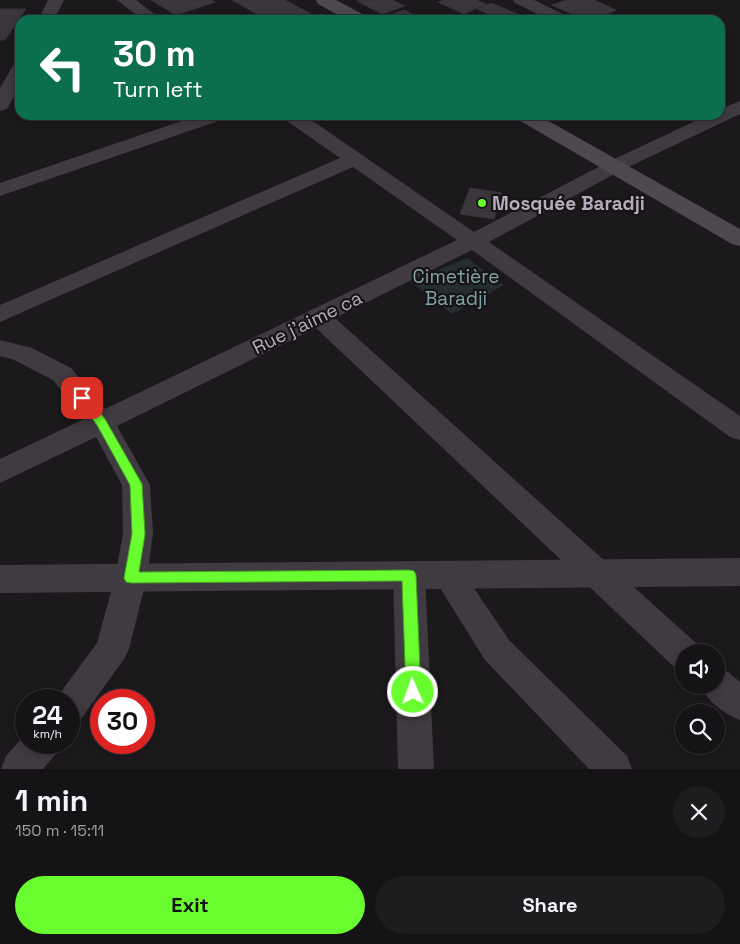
<!DOCTYPE html>
<meta charset="utf-8">
<style>
:root{--surface:#151315;--page:#1e1c1e;--text:#f1f3f6;--muted:#9d9ea0;--line:#343234;--accent:#69fd30}
body{margin:0;font-family:"Space Grotesk",sans-serif;background:var(--page);color:var(--text);height:100vh;display:flex;flex-direction:column;font-size:19px;white-space:nowrap}
*{box-sizing:border-box;margin:0}
p{font-size:16px;color:var(--muted)}
.icon{flex:none;width:28px;height:28px;fill:none;stroke:currentColor;stroke-width:2;stroke-linecap:round;stroke-linejoin:round}
.map{position:relative;height:769px;overflow:hidden}
.panel{display:flex;flex-direction:column;background:var(--surface);flex:1}
.panel>*{flex:none}
.top-card{position:absolute;left:15px;top:15px;width:710px;height:105px;border-radius:15px;box-shadow:0 2px 12px #0003,0 0 0 1px var(--line);background:#0b6e4f;color:#fff;overflow:hidden}
.tools{position:absolute;left:675px;top:644px;display:grid;gap:10px}
.tools a{display:grid;place-items:center;width:50px;height:50px;border-radius:50%;background:var(--surface);box-shadow:0 2px 12px #0003,0 0 0 1px var(--line);font-size:25px}
.speed{position:absolute;left:15px;top:689px;display:flex;gap:10px;font-size:25px;font-weight:700;text-align:center}
.speed>*{display:grid;place-content:center;width:65px;height:65px;border-radius:50%;background:var(--surface);box-shadow:0 2px 12px #0003,0 0 0 1px var(--line);line-height:1}
.speed small{font-size:12px;font-weight:400}
.speed .limit{border:8px solid #d22;background:#fff;color:#111}
.pin{position:absolute;display:grid;place-items:center;width:42px;height:42px;color:#fff;margin:-21px;border-radius:10px;box-shadow:0 2px 8px #0006}
.me{position:absolute;width:55px;margin:-28px;rotate:358deg;stroke-linejoin:round;filter:drop-shadow(0 0 4px #0008)}
.turn{display:flex;align-items:center;gap:18px;height:105px;padding:0 15px;font-size:22px}
.turn .icon{width:65px;height:65px;stroke-width:2.5}
.turn b{display:block;font-size:35px;line-height:42px}
.round{display:grid;place-items:center;flex:none;width:52px;height:52px;border-radius:26px;background:var(--page)}
.headline{display:flex;align-items:center;justify-content:space-between;height:85px;padding:0 15px}
h1{font-size:30px;font-weight:600;line-height:38px}
.button{display:flex;gap:10px;margin-top:auto;padding:10px 15px}
.button a{flex:1;height:58px;border-radius:30px;background:var(--accent);color:#111;font-size:20px;font-weight:600;line-height:58px;text-align:center}
.button a+a{background:var(--page);color:var(--text)}
.map>svg:first-child{display:block}
.green{fill:#252e2f}
.building{fill:#3b363b;stroke:#383338}
.lines{fill:none;stroke-linecap:round;stroke-linejoin:round}
.minor{fill:#403a41;fill-rule:evenodd}
.tertiary{fill:#403a41;fill-rule:evenodd}
.secondary{fill:#4f4851;fill-rule:evenodd}
.route{fill:#69fd30;stroke:#44a41f}
.poi-dot{fill:#69fd30;stroke:#171417;stroke-width:2}
.labels{text-anchor:middle;stroke-width:4.5;stroke-linejoin:round;paint-order:stroke}
.poi-label{font-size:19px;font-weight:bold;fill:#b8abbc;stroke:#171417;text-anchor:start}
.park-label{font-size:19px;fill:#81a3a8;stroke:#171417}
.street-label{font-size:19px;fill:#b8abbc;stroke:#171417}
</style>
<div class="map">
<svg width="740" height="769" viewBox="0 0 740 769">
<rect width="100%" height="100%" fill="#1c191c"/>
<!-- green -->
<polygon class="green" points="467,258 504,285 452,314 411,282"/>
<!-- building -->
<g class="building">
<polygon points="151,0 212,0 215,2 176,15"/>
<polygon points="232,0 285,0 323,20 246,20 243,18 257,14"/>
<polygon points="360,0 392,0 405,6 382,14 357,1"/>
<polygon points="443,0 476,0 486,4 464,14 438,2"/>
<polygon points="566,0 594,0 616,10 591,20 585,20 552,5"/>
<polygon points="491,3 532,20 502,20 477,9"/>
<polygon points="0,9 26,9 5,40 0,40"/>
<polygon points="404,10 424,20 384,20 381,18"/>
<polygon points="470,188 502,193 494,219 460,214"/>
</g>
<g class="lines">
<!-- minor -->
<g class="minor">
<polygon points="48,0 64,0 54,20 38,20"/>
<polygon points="117,0 136,0 162,20 143,20"/>
<polygon points="513,0 534,0 569,17 571,20 550,20 515,3"/>
<polygon points="20,63 20,85 7,109 0,111 0,88 14,64"/>
<polygon points="740,101 740,114 620,171 489,242 740,416 740,440 730,437 472,250 335,318 696,643 700,652 684,652 684,669 672,665 316,328 117,426 150,485 153,534 147,577 129,649 124,659 81,719 69,724 69,700 55,700 97,643 115,577 123,534 122,485 96,437 0,483 0,459 84,419 53,380 14,360 0,356 0,340 32,348 71,368 105,409 457,240 353,167 0,322 0,305 340,158 284,119 282,115 304,115 474,232 606,163 708,115 720,115 720,109"/>
<polygon points="199,115 226,115 224,119 0,196 0,183"/>
<polygon points="409,562 420,566 425,575 434,769 398,769 393,575 398,566"/>
<polygon points="448,562 459,566 509,640 627,756 632,769 589,769 485,660 432,575 437,566"/>
<path d="M716,667L728,672L740,682V720C724,714 707,701 700,685H716Z"/>
<polygon points="26,734 26,742 61,742 56,754 43,769 1,769 6,756"/>
</g>
<!-- tertiary -->
<polygon class="tertiary" points="740,558 740,586 0,593 0,565"/>
<!-- secondary -->
<g class="secondary">
<polygon points="316,0 336,0 366,16 369,20 347,20 318,4"/>
<polygon points="514,115 538,115 740,229 740,246 732,244 517,119"/>
</g>
</g>
<!-- route -->
<polygon class="route" points="82,394 86,395 105,419 142,484 145,534 139,572 409,570 414,571 416,575 421,692 419,696 413,698 408,696 406,692 402,581 131,583 126,582 124,578 132,534 130,485 97,425 76,398"/>
<!-- markers -->
<circle class="poi-dot" cx="482" cy="203" r="5"/>
<g class="labels">
<!-- poi labels -->
<g class="poi-label">
<text x="492" y="210">Mosquée Baradji</text>
</g>
<!-- park labels -->
<g class="park-label">
<text x="456" y="283">Cimetière<tspan x="456" dy="22">Baradji</tspan></text>
</g>
<!-- street labels -->
<g class="street-label">
<text transform="translate(307 322) rotate(-26)" y="7">Rue j'aime ca</text>
</g>
</g>
</svg>
<div class="tools">
<a><svg class="icon" aria-label="sound" viewBox="0 0 24 24"><path d="M4 9h4l5-4v14l-5-4H4zM17 9q2 3 0 6"/></svg></a>
<a><svg class="icon" aria-label="search" viewBox="0 0 24 24"><circle cx="10" cy="10" r="6"/><path d="M15 15l6 6"/></svg></a>
</div>
<div class="speed"><div>24<small>km/h</small></div><div class="limit">30</div></div>
<div class="pin" style="left:82px;top:398px;background:#d93025"><svg class="icon" aria-label="arrive" viewBox="0 0 24 24"><path d="M6 21V4h12l-3 4 3 4H6"/></svg></div>
<svg class="me" style="left:413px;top:692px" viewBox="-20 -20 40 40"><circle r="17" fill="#69fd30" stroke="#fff" stroke-width="3"/><path d="M0-11L8 9 0 5-8 9z" fill="#fff"/></svg>
<div class="top-card">
<div class="turn"><svg class="icon" aria-label="left" viewBox="0 0 24 24"><path d="M17 20v-9H6M10 6l-5 5 5 5"/></svg><div><b>30 m</b>Turn left</div></div>
</div>
</div>
<section class="panel">
<div class="headline"><div><h1>1 min</h1><p>150 m · 15:11</p></div><a class="round"><svg class="icon" aria-label="close" viewBox="0 0 24 24"><path d="M6 6l12 12M18 6L6 18"/></svg></a></div>
<div class="button"><a>Exit</a><a>Share</a></div>
</section>
